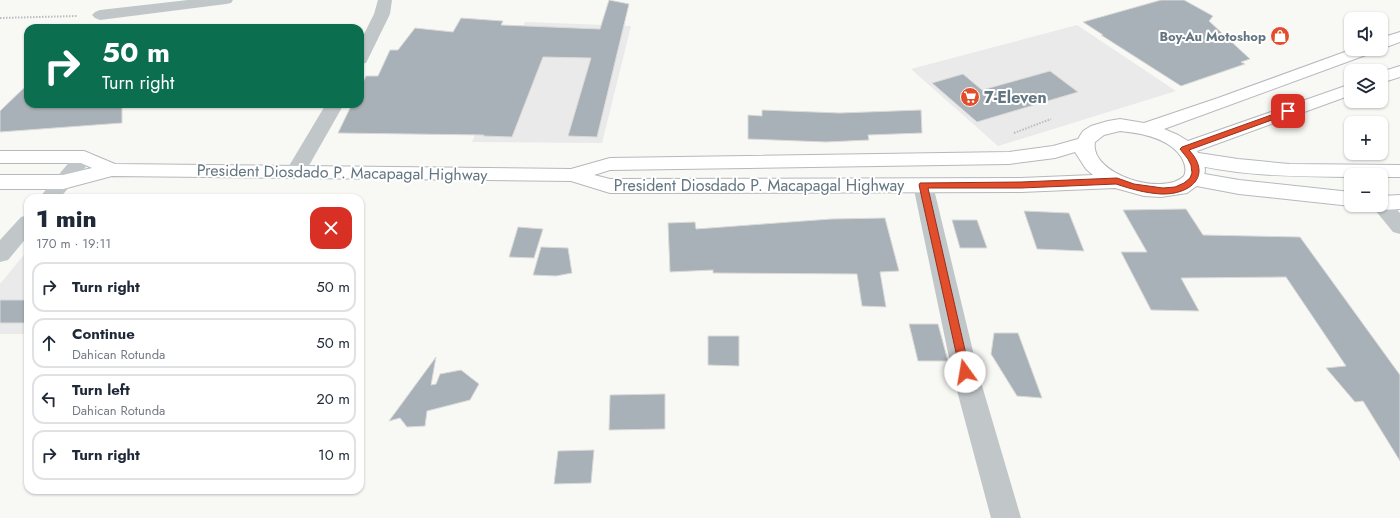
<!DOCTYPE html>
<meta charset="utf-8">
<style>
:root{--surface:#fff;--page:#f2f2f3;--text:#1f2937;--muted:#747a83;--line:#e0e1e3}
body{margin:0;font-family:Jost,sans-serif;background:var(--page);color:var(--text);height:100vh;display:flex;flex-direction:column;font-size:15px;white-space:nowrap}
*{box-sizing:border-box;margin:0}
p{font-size:13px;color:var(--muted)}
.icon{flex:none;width:22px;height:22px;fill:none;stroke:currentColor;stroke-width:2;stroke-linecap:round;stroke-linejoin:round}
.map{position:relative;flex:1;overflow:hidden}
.panel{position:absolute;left:24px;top:194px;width:340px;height:300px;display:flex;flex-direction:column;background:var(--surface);border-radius:12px;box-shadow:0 1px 3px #0004}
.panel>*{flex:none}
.guide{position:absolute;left:24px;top:24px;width:340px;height:84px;border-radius:12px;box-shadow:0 1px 3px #0004;background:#0b6e4f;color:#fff;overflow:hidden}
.fabs{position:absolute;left:1344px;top:12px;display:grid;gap:8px}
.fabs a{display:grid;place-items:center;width:44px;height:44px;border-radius:8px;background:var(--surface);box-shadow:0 1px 3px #0004;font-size:20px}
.pin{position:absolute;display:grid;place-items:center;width:34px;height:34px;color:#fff;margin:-17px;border-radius:8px;box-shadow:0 2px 6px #0006}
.me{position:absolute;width:44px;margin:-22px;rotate:347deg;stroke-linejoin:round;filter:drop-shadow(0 0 3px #0008)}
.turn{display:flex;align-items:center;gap:14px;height:84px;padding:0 12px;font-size:18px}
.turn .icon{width:52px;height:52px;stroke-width:2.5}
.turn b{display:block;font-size:28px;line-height:34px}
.round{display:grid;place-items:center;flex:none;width:42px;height:42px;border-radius:12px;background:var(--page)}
.head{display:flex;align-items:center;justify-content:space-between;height:68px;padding:0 12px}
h1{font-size:24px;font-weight:800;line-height:30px}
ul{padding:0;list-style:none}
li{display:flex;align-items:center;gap:12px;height:50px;margin:0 8px 6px;padding:0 4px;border:2px solid var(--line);border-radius:12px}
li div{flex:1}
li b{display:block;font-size:15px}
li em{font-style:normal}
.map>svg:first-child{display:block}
.built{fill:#e9eae9}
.building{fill:#a8b1b7;stroke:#dadad8}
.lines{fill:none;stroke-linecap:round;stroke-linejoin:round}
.secondary-casing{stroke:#b4babe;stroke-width:2}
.highway-casing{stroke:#b5b9bc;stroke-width:2}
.path{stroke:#b9bdc0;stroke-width:2;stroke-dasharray:1.5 1.5;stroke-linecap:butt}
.street{fill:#c1c6c9;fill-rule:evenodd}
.secondary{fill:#fff;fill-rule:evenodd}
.highway{fill:#fff;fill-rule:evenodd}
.route{fill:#e24d2c;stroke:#93321d}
.labels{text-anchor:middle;stroke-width:4;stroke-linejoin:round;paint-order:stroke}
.far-poi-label{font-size:13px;font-weight:bold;fill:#637580;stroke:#fff;text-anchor:end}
.poi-label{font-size:16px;font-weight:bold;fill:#637580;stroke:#fff;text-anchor:start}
.street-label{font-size:16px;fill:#637580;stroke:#fff}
</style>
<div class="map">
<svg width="1400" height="518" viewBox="0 0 1400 518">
<rect width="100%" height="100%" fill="#f8f8f5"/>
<!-- built -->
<g class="built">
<polygon points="525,22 631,26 602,143 472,142"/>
<polygon points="1077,25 1176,91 998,146 911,69"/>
<polygon points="28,250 28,334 0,334 0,284"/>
</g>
<!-- building -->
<g class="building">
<polygon points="609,0 629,4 597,137 568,136 591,58 543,57 512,137 483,136 484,135 338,133 352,104 360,104 360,89 366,76 378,76 390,50 398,50 415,28 453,32 461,18 503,21 501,25 600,29"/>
<polygon points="1161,0 1184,0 1213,16 1209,21 1250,59 1241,62 1245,64 1181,86 1101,35 1103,35 1083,22"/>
<polygon points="1050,71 1078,92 977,122 932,83 963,74 982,90"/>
<polygon points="28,84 28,104 122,104 122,123 0,132 0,111"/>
<polygon points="762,110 840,113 921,110 922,133 868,135 869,140 826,142 748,139 748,115 762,116"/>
<polygon points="1186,209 1203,235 1300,237 1400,375 1400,461 1363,401 1355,402 1326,368 1346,366 1286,277 1181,278 1199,311 1151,310 1121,252 1147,252 1123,210"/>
<polygon points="1024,211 1069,213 1084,251 1037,249"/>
<polygon points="885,218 899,271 880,272 886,307 862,306 857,274 713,273 713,270 670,272 668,223 695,222 696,229 831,219"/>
<polygon points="952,220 977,220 987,248 960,248"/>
<polygon points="518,227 543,229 534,258 509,257"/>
<polygon points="541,247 568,248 572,273 556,276 533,275"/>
<rect x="0" y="300" width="28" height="23"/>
<polygon points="909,324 938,324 948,361 918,361"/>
<polygon points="994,333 1018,333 1042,398 1017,396 991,354"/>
<polygon points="708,336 739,336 739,366 708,365"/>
<polygon points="436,357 431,385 436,384 440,374 461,370 479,384 470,400 427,411 425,426 407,427 400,418 389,421"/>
<polygon points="665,394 665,429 609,430 610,395"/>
<polygon points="594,450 591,483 554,484 558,451"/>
</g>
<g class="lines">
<!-- secondary casing -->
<g class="secondary-casing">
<g id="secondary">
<path d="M1192,152L1238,159L1289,164L1400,165V177H1381V175H1351V177C1296,176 1239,177 1185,162L1182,158L1185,154Z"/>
<polygon points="1193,172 1239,180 1351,192 1351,205 1354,205 1351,206 1239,194 1186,184 1183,179 1186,174"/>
<polygon points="1400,195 1400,209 1381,210 1374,208 1372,205 1381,205 1381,196"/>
</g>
</g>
<!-- highway casing -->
<g class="highway-casing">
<g id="highway">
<polygon points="1400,32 1400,42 1381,49 1381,38"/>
<path d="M1353,49H1376L1374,52L1164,129L1178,135L1188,141L1351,84V95L1197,151L1204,163L1205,170L1204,176L1198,185L1187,193L1161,197L1144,196L1115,188L1021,192L610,193L571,181L112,176L63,189H0V175H63L92,168L81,163H0V151H84L115,164L571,169L610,158L1009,152L1053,146L1078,139L1083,131L1091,126L1108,121L1120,119L1144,123L1218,98ZM1120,131C1141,133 1170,138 1182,158C1185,164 1187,170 1184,176C1163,197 1089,174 1095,142L1104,135ZM1075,152L1086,169L1093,175L1021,178L610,179L594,175L610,170L1009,164L1055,158Z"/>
<polygon points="1400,66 1400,77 1381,83 1381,72"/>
</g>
</g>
<!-- path -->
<g class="path">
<polyline points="0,18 77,16"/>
<polyline points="1014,133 1051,119"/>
</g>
<!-- street -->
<g class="street">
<polygon points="188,0 233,0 231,3 226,4 100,20 95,18 92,15 95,12 100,10"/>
<polygon points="378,0 392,0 390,14 368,59 366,63 360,64 360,42 374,14"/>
<polygon points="326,104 344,104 303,176 296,177 289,176 286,171"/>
<polygon points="84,151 91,153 94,157 60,198 39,198 77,153"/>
<polygon points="923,178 930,180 933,185 978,372 1021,518 991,518 952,372 913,185 916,180"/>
<polygon points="1381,198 1388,200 1400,213 1400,234 1393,232 1371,205 1381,205"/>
<polygon points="28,215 28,236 8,260 0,262 0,240 21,217"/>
</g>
<!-- secondary -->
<use href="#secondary" class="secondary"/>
<!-- highway -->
<use href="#highway" class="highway"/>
</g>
<!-- route -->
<path class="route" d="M1288,109L1291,110V113L1189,150C1213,176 1190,195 1161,194C1145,193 1131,189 1116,184L1021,188H928L970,372L969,375L965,376L961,375L919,185L920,183L1021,182L1117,178L1134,184L1163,188L1175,187L1184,183L1190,178L1192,173L1191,165L1188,159L1180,149L1182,147Z"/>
<!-- icons -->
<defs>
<g id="shop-disc" transform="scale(1)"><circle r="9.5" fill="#e24d2c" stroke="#fff"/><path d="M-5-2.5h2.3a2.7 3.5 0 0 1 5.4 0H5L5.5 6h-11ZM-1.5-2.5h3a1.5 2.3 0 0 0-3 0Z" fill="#fff"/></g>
<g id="supermarket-disc" transform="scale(1)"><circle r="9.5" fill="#e24d2c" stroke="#fff"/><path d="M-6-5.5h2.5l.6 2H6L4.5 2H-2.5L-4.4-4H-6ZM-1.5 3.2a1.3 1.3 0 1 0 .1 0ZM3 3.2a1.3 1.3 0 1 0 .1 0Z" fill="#fff"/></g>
</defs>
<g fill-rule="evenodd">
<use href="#shop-disc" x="1280" y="36"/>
<use href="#supermarket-disc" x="970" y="97"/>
</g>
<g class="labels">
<!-- far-poi labels -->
<g class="far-poi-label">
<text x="1266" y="41">Boy-Au Motoshop</text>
</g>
<!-- poi labels -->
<g class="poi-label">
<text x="984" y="103">7-Eleven</text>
</g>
<!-- street labels -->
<g class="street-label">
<text transform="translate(342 172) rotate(1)" y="6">President Diosdado P. Macapagal Highway</text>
<text x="759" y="191">President Diosdado P. Macapagal Highway</text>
</g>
</g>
</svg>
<div class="fabs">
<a><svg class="icon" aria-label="sound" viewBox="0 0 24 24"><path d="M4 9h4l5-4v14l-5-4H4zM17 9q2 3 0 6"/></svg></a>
<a><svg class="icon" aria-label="layers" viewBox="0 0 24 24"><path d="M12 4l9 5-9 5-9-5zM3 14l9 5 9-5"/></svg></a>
<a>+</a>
<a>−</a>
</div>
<div class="pin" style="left:1288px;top:111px;background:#d93025"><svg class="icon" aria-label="arrive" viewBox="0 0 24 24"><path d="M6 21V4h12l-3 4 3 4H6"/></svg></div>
<svg class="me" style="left:965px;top:372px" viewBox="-20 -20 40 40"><circle r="19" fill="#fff"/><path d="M0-13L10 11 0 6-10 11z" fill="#e24d2c"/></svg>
<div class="guide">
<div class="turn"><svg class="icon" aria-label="right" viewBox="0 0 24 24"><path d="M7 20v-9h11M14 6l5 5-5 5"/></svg><div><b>50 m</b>Turn right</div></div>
</div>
<section class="panel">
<div class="head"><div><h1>1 min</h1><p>170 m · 19:11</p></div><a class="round" style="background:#d93025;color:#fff"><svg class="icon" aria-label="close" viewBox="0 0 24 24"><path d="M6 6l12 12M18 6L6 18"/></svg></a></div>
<ul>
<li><svg class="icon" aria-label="right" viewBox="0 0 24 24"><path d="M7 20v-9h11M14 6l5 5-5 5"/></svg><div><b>Turn right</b></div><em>50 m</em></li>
<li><svg class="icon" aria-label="ahead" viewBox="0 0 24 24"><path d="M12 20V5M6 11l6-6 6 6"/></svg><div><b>Continue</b><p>Dahican Rotunda</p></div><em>50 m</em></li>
<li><svg class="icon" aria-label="left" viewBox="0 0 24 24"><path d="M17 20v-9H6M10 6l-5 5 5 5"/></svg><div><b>Turn left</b><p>Dahican Rotunda</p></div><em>20 m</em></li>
<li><svg class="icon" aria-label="right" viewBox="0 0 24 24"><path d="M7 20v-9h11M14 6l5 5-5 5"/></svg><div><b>Turn right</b></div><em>10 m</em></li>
</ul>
</section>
</div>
